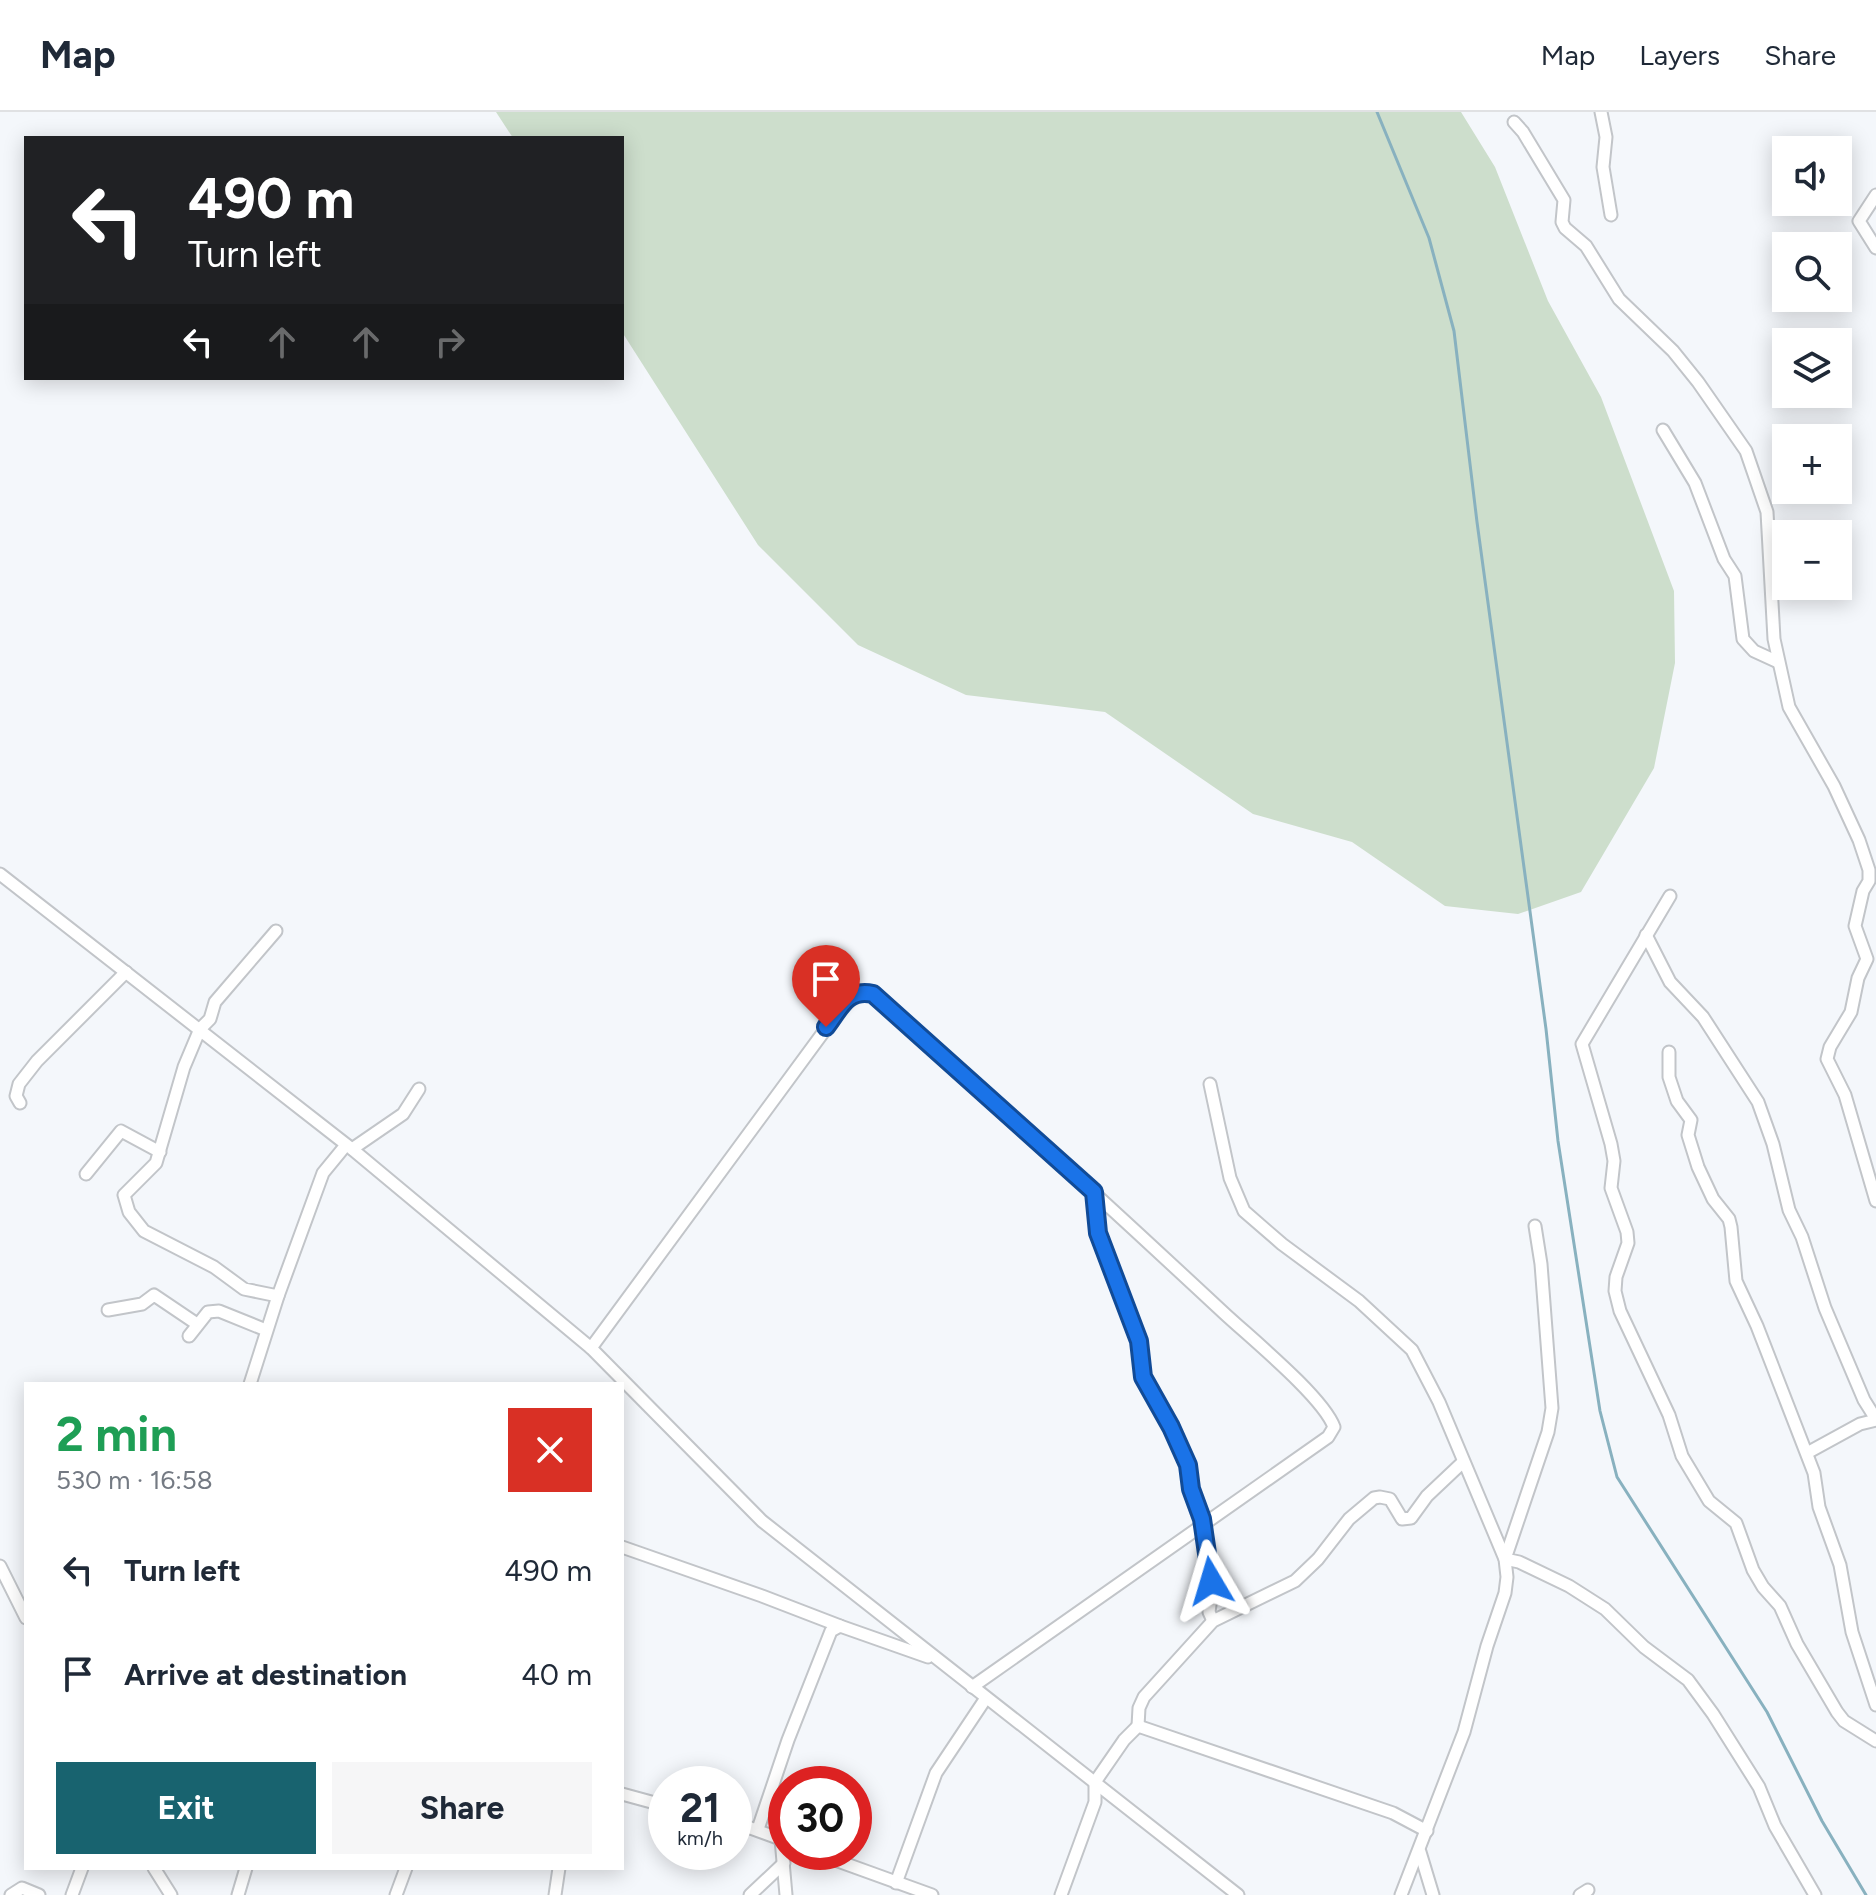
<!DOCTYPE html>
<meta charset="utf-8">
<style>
:root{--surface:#fff;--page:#f6f6f7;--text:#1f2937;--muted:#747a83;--line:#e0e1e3;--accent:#18636f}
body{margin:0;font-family:Figtree,sans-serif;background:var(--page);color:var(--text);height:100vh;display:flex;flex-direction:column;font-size:30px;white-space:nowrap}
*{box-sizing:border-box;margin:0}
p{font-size:26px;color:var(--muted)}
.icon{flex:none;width:44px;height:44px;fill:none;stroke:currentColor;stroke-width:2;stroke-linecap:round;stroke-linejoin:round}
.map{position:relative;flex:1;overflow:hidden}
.panel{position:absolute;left:24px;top:1270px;width:600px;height:488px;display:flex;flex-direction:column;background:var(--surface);border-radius:0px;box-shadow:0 4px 20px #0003}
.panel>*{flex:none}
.hud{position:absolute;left:24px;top:24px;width:600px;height:244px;border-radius:0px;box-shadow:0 4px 20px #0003;background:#202124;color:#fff;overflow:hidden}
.buttons{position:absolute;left:1772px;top:24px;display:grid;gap:16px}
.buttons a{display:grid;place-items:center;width:80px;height:80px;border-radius:0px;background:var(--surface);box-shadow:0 4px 20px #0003;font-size:40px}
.speed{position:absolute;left:648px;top:1654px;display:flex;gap:16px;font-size:40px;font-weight:700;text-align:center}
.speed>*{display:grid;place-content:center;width:104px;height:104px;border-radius:50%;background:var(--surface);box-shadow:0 4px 20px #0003;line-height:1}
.speed small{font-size:20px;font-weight:400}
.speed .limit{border:12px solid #d22;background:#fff;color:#111}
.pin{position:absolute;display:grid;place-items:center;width:68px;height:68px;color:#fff;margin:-82px -34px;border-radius:50% 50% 50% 0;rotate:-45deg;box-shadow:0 0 8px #0007}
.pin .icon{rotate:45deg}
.me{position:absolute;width:88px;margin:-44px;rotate:353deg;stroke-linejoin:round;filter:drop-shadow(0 0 6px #0008)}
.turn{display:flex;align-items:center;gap:28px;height:168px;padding:0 32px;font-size:36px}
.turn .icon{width:104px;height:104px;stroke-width:2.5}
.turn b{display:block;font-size:56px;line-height:68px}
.lanes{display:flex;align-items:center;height:76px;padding:0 32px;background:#0003;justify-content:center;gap:40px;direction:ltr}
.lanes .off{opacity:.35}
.round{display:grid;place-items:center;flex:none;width:84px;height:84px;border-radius:0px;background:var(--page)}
.head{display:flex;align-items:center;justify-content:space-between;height:136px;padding:0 32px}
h1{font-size:48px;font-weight:700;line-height:60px;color:#1e9e55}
.action{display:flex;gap:16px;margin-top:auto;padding:16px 32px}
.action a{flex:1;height:92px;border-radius:0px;background:var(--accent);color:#fff;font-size:32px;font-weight:700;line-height:92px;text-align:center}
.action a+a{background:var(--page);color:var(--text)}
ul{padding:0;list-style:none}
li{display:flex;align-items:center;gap:24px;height:104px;padding:0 32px}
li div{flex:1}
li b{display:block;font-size:30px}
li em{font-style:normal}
header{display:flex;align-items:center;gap:48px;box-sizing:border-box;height:112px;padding:0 40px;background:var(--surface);border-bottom:2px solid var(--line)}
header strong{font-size:38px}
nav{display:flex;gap:44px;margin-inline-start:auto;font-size:28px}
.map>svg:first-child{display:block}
.green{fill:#cddecc}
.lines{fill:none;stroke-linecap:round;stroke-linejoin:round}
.stream{stroke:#88b1bf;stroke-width:3}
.minor-casing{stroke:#c2c5c9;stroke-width:15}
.minor{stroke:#fff;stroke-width:11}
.route-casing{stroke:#114b97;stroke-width:20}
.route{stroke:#1a73e8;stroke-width:14}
</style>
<header>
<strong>Map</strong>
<nav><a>Map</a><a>Layers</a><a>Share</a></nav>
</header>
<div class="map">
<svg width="1876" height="1783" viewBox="0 0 1876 1783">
<rect width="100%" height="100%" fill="#f4f7fb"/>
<!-- green -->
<polygon class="green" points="496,0 1461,0 1495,55 1548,189 1601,285 1674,479 1675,551 1654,656 1581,780 1518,802 1445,794 1352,730 1253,702 1105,600 966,583 858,533 758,433 622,220 622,26 513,26"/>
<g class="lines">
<!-- stream -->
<polyline class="stream" points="1377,0 1429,126 1454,219 1477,410 1546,917 1558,1029 1600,1299 1617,1365 1767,1600 1822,1709 1866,1783"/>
<!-- minor casing -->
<g class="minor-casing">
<g id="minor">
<polyline points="1601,0 1606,25 1603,55 1611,103"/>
<polyline points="1514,10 1523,20 1564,88 1562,110 1565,116 1586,134 1619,187 1673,239 1698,270 1746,339 1767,400 1774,527 1789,595 1834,674 1859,728 1869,758 1869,769 1863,779 1855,814 1867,847 1858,866 1851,900 1830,935 1827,947 1845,983 1876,1089"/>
<polyline points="1876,83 1859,109 1876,136"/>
<polyline points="1663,318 1695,371 1724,447 1735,464 1743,527 1754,539 1778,550"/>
<polyline points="0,762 352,1037 591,1236 762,1409 1238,1783"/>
<polyline points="1670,784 1582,932 1611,1032 1614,1049 1611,1076 1627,1120 1628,1131 1616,1165 1615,1179 1620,1199 1669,1303 1682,1344 1709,1389 1736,1411 1753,1458 1763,1475 1780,1494 1797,1532 1837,1600 1844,1609 1876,1629"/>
<polyline points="276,819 215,890 210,907 200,917 184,955 156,1051 124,1083 129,1100 144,1119 214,1155 244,1177 278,1184"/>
<polyline points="1646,823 1670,870 1703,905 1758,990 1773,1032 1789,1098 1802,1125 1825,1196 1864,1288 1876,1307"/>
<polyline points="1669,940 1669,965 1677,989 1691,1008 1688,1023 1698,1055 1713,1087 1729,1107 1731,1115 1736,1169 1757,1214 1814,1361 1819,1395 1840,1453 1852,1520 1876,1593"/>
<polyline points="1210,972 1230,1066 1244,1099 1282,1132 1359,1189 1412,1238 1439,1290 1505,1447 1507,1465 1505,1481 1487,1534 1464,1620 1401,1783"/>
<polyline points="20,991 16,984 19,972 37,949 126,860"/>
<polyline points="352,1037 403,1002 419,977"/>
<polyline points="86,1062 121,1019 160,1040"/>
<polyline points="1094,1080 1098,1121 1139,1229 1143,1265 1171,1315 1188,1353 1191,1377 1202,1407 1209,1441 1212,1479 1209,1500 1213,1509"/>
<polyline points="1535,1114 1541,1152 1552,1296 1548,1320 1505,1447 1519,1450 1569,1474 1605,1497 1644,1535 1688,1568 1713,1602 1759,1675 1775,1714 1815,1783"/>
<polyline points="108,1198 142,1192 154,1183 197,1212"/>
<polyline points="189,1224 208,1200 219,1199 266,1218"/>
<path d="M591,1236L850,884L861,879L873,882C992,987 1109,1094 1225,1202C1252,1227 1323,1285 1334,1315L1328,1325L972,1575"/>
<polyline points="250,1272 278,1184 323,1061 346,1033"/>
<polyline points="1807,1341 1860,1312 1876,1308"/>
<polyline points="622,1435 762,1484 840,1514"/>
<polyline points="0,1454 26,1506"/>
<polyline points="1138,1614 1139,1596 1144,1585 1213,1509 1295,1469 1318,1447 1349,1407 1374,1386 1380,1385 1390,1387 1402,1407 1411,1406 1427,1384 1463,1350"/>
<polyline points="622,1682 666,1694"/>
<polyline points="734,1710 786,1729"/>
<polyline points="758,1717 788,1628 831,1519 840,1514 928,1545"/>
<polyline points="781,1727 786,1783"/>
<polyline points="813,1740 932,1783"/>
<polyline points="1420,1740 1433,1783"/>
<polyline points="154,1756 171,1783"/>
<polyline points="896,1771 936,1661 986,1586"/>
<polyline points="11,1783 22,1776 39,1783"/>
<polyline points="72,1783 82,1756"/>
<polyline points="238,1783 246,1756"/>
<polyline points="396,1783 406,1756"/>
<polyline points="555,1783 559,1756"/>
<polyline points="750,1783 784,1751"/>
<polyline points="1061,1783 1095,1690 1095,1670 1124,1628 1138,1614 1393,1701 1427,1719"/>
<polyline points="1580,1783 1588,1778"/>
</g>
</g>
<!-- minor -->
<use href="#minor" class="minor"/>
</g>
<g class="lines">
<!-- route casing -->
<g class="route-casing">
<path id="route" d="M826,915C840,897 847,876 873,882L1094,1080L1098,1121L1139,1229L1143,1265L1171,1315L1188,1353L1191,1377L1202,1407L1211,1469"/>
</g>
<!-- route -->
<use href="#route" class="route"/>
</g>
</svg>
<div class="buttons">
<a><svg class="icon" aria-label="sound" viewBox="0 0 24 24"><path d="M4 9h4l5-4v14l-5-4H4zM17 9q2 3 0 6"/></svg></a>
<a><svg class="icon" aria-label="search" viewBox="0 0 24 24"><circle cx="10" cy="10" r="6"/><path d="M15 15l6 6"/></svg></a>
<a><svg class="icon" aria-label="layers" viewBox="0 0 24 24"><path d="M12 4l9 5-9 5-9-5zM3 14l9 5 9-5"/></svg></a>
<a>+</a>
<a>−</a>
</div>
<div class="speed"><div>21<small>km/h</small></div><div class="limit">30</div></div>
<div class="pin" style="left:826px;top:915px;background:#d93025"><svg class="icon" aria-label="arrive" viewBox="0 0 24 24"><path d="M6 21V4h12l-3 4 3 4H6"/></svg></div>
<svg class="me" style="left:1211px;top:1469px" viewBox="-20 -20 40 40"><path d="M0-17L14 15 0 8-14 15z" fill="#1a73e8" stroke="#fff" stroke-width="4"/></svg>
<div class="hud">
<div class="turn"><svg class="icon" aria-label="left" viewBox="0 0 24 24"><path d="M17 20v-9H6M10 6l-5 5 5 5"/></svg><div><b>490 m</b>Turn left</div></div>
<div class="lanes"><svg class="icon" aria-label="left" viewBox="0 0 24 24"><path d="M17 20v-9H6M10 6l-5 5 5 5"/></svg><svg class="icon off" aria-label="ahead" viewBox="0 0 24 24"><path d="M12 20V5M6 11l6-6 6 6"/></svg><svg class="icon off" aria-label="ahead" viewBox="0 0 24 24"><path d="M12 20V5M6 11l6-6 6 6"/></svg><svg class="icon off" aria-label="right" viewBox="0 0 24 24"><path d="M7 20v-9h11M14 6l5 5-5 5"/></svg></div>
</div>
<section class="panel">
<div class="head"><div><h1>2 min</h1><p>530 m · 16:58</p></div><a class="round" style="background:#d93025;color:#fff"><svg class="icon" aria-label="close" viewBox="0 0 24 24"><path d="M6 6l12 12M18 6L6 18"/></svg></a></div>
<ul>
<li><svg class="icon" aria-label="left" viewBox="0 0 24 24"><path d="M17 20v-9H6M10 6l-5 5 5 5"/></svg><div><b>Turn left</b></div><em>490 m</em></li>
<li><svg class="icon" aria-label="arrive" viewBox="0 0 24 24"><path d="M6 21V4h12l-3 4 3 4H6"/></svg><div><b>Arrive at destination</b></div><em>40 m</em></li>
</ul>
<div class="action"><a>Exit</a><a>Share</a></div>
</section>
</div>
